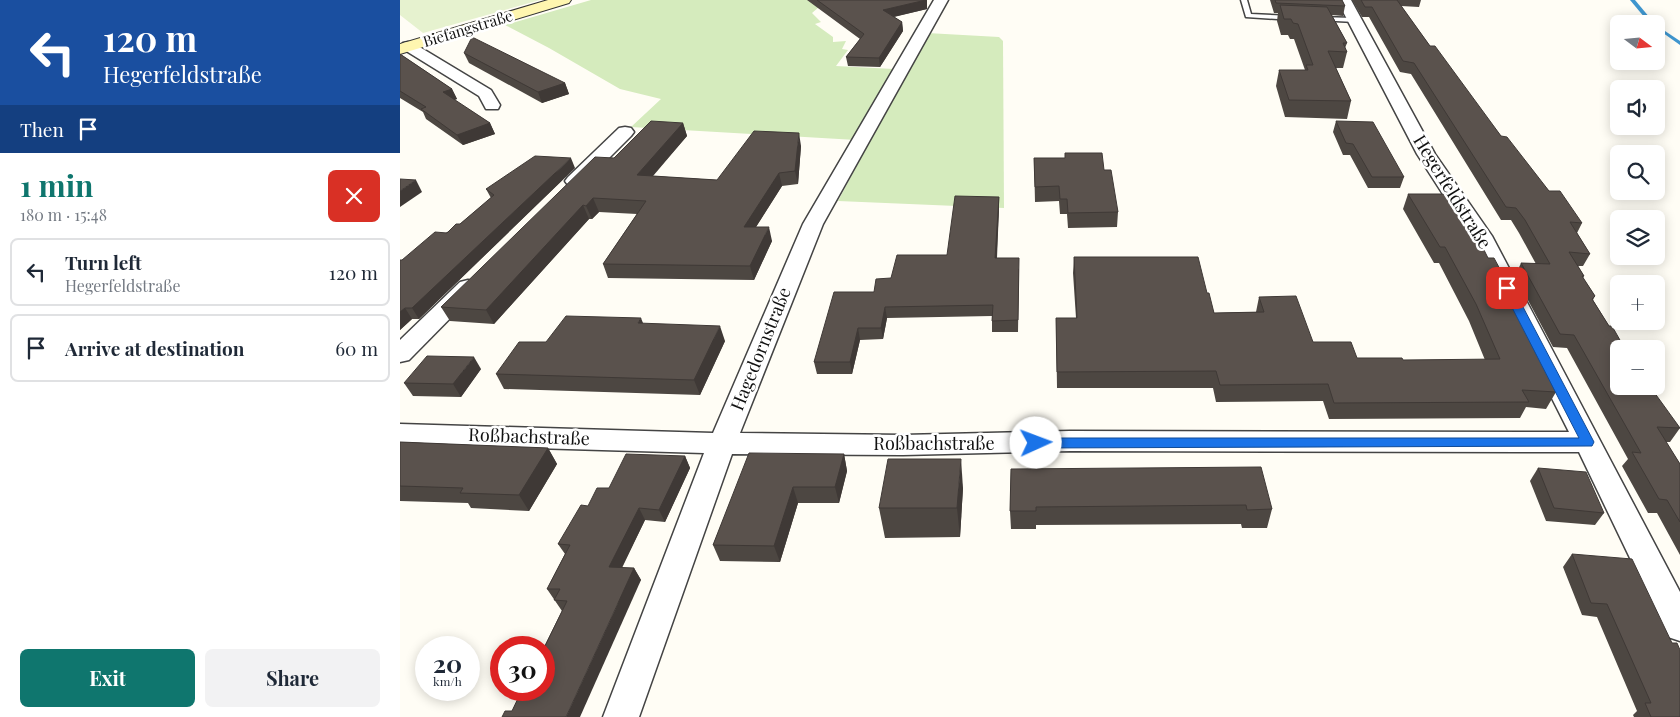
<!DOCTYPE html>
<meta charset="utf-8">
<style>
:root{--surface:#fff;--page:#f2f2f3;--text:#1f2937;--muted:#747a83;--line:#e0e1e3;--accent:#0f766e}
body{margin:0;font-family:"Playfair Display",serif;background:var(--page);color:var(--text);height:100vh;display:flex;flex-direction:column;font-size:19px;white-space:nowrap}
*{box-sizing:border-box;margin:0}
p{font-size:16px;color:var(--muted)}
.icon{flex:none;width:28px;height:28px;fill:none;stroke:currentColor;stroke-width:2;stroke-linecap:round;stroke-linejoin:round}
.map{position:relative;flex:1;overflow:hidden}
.side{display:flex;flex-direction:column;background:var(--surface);width:400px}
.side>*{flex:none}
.top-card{background:#1a4fa0;color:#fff;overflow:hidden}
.needle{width:32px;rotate:106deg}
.fabs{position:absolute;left:1210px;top:15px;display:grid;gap:10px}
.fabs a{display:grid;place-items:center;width:55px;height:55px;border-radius:8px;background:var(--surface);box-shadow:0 2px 12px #0003;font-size:25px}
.speed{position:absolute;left:15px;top:636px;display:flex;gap:10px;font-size:25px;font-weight:700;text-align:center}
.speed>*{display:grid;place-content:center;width:65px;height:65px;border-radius:50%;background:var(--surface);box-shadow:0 2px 12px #0003;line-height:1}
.speed small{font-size:12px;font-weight:400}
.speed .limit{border:8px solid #d22;background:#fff;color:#111}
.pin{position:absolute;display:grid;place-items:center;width:42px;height:42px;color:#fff;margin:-21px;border-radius:10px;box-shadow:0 2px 8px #0006}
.me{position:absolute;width:55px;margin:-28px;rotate:88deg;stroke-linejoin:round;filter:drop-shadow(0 0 4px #0008)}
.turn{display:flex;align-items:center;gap:18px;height:105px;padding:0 20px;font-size:22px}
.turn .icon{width:65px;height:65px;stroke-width:2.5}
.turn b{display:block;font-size:35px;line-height:42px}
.then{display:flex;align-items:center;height:48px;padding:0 20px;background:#0003;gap:10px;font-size:19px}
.round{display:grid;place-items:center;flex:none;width:52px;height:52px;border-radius:8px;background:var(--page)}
.summary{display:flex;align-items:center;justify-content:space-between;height:85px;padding:0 20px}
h1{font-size:30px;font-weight:700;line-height:38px;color:var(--accent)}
.cta{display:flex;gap:10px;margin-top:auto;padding:10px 20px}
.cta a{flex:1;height:58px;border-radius:8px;background:var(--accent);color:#fff;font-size:20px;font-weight:700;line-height:58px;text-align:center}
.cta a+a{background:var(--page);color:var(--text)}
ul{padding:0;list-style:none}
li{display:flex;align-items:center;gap:15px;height:68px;margin:0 10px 8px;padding:0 10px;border:2px solid var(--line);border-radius:8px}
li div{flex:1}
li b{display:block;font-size:19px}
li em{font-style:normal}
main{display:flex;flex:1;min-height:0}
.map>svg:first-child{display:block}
.green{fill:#d5ebbd}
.pitch{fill:#e6f2cf}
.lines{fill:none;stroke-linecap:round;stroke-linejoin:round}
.stream{fill:#3f96cf;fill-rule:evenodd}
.lane-casing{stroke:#444;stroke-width:3}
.street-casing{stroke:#444;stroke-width:3}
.secondary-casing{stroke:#333;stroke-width:2}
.lane{fill:#fff;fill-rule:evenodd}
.street{fill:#fff;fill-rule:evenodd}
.secondary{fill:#fff6b0;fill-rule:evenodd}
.wall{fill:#4d4742}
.shaded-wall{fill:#3f3936}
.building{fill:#5a524d;stroke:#3f3936}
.route{fill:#1a73e8;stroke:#114b97}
.labels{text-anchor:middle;stroke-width:5;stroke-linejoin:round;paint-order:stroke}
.far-street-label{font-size:15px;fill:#111;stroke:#fff}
.street-label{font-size:18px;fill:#111;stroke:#fff}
</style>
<main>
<section class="side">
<div class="top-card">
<div class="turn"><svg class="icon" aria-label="left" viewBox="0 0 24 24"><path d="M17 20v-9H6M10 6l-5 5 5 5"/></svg><div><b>120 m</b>Hegerfeldstraße</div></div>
<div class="then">Then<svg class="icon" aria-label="arrive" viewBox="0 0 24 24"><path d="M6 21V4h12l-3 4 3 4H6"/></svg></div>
</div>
<div class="summary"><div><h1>1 min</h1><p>180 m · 15:48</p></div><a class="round" style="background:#d93025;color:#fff"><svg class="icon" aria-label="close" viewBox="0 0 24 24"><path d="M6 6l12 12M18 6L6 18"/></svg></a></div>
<ul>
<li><svg class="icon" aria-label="left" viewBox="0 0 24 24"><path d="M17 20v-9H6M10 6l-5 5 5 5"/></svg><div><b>Turn left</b><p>Hegerfeldstraße</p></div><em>120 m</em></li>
<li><svg class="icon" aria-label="arrive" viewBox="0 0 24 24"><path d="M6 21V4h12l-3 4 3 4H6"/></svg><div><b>Arrive at destination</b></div><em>60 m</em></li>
</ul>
<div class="cta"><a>Exit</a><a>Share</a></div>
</section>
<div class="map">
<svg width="1280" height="717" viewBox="0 0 1280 717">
<rect width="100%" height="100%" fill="#fffdf5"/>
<!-- green -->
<g class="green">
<polygon points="191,0 438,0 419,7 412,13 421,22 415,24 433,37 433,42 446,41 442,49 448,50 436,66 494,69 456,140 231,127 261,99 220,89 149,48 105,25"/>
<polygon points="527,33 599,37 603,41 604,208 438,201"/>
</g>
<!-- pitch -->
<polygon class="pitch" points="0,0 140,0 23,33 0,15"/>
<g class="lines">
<!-- stream -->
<g class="stream">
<polygon points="1230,0 1235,0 1255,24 1250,24"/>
<polygon points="1256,25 1280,41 1280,45 1256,28"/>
</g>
<!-- lane casing -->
<g class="lane-casing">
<g id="lane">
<polygon points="841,0 847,0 851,14 893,16 897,18 893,20 846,17"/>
<polygon points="918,17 955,18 959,20 955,22 916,20 914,19"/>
</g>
</g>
<!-- street casing -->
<g class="street-casing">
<g id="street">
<polygon points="534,0 548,0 423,224 340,433 503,435 670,431 1169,432 1070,236 1017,154 937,0 951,0 1035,154 1092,236 1280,592 1280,641 1268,637 1179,452 670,451 503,455 332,454 239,717 203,717 304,453 0,444 0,424 313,433 403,224"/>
<polygon points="8,42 13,43 91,90 100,105 98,109 86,109 79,96 3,49 1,46 3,43"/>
<polygon points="225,127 231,128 234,132 231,136 182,185 175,187 168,185 165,181 168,177 219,128"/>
<polygon points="68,280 76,282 79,287 76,292 9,360 0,362 0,340 60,282"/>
</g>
</g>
<!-- secondary casing -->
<g class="secondary-casing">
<polygon id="secondary" points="148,0 171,0 169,3 0,54 0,44"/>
</g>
<!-- lane -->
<use href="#lane" class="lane"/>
<!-- street -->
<use href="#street" class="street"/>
<!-- secondary -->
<use href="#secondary" class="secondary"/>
</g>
<!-- wall -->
<g class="wall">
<polygon points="407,0 527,0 527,9 494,17 502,22 503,31 480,67 448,66 446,57 460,39"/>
<polygon points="870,0 942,0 945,6 943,16 932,15 947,43 945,48 947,52 943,68 936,68 951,101 947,119 885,117 876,86 879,70 905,70 894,39 890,39 888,35 881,35 877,21 878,13 874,13"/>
<polygon points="952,0 1021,0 1019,7 1001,6 1030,46 1101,136 1149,191 1182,223 1177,233 1190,254 1183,266 1178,266 1184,276 1183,278 1195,296 1193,300 1209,326 1251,392 1280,428 1270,442 1266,442 1280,464 1280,555 1257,513 1248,513 1222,466 1228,459 1167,348 1153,347 1115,276 1121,263 1136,264 1119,233 1111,220 1101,220 1011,74 1000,72 969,17 962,17"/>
<polygon points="64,53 165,83 169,94 142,103 69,63"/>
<polygon points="0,54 52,89 57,99 54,100 90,123 95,134 63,145 26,119 23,112 0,98"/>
<polygon points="936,121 1004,177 1000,188 968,188 950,155 943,155 933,132"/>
<polygon points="283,123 287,136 252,176 317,180 401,146 398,184 382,186 356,227 372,241 354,280 208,278 203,264 237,214 199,212 192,219 189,219 94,324 50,321 41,307 214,158"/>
<polygon points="634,158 704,170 718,212 717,227 668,228 667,214 660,214 659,201 635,202"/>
<polygon points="175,168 19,319 12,319 0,330 2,260 60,224 91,198 86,189"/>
<polygon points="1008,194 1063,224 1088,258 1132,329 1128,337 1156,392 1146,409 1126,407 1120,418 929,419 923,401 816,402 813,388 657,388 656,318 676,318 673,273 674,257 807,293 814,313 856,312 859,297 913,342 957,358 1003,360 1085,360 1069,321 1039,263 1034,263 1003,209"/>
<polygon points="599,197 599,208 597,258 619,269 618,332 592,332 592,316 487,318 483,339 460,340 452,374 417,374 414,362 474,292 491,278 547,255"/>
<polygon points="244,324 325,341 300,395 104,389 96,374 146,342"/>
<polygon points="81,369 61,397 13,396 4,383"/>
<polygon points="0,442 148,448 157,464 129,511 71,508 68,503 0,501"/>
<polygon points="444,454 447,471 439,503 398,503 380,562 320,561 313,545 330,503"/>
<polygon points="285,456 290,468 265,522 245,520 222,568 234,568 241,580 112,711 162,611 147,589 165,554 158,544 188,506 209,488"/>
<polygon points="1138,468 1204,513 1195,525 1146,521 1130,481"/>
<polygon points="611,469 872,509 867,528 842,528 841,524 636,525 636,529 611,529 610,511"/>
<polygon points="563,488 560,537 485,538 479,508"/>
<polygon points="1172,554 1272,643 1280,717 1234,717 1233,715 1237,711 1197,617 1182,615 1163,567"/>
</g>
<!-- shaded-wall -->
<g class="shaded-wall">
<polygon points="527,0 527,9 484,19 483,10"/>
<polygon points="502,22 503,31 480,67 479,58"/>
<polygon points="165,83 169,94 142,103 138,92"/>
<polygon points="52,89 57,99 48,102 43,92"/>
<polygon points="90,123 95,134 63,145 57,135"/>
<polygon points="283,123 287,136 242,189 237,175"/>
<polygon points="399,133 401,146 398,184 395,171"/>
<polygon points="171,158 175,168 19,319 12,308"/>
<polygon points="379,173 382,186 347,241 344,227"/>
<polygon points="16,180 22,192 0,207 0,191"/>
<polygon points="599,197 599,208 596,269 595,258"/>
<polygon points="193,198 199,212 192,219 186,206"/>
<polygon points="183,205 189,219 94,324 86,310"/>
<polygon points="369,227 372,241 354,280 350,266"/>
<polygon points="485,307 487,318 483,339 481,328"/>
<polygon points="5,308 12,319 0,330 0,312"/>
<polygon points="241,318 247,333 238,323"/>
<polygon points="320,326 325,341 300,395 294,380"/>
<polygon points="458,328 460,340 452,374 450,362"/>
<polygon points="74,357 81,369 61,397 53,384"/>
<polygon points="148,448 157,464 129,511 119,495"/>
<polygon points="444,454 447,471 439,503 435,487"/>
<polygon points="285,456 290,468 265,522 259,510"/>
<polygon points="561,459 563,488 560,537 557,508"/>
<polygon points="393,487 398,503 380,562 374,546"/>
<polygon points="239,508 245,520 216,579 209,567"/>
<polygon points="234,568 241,580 180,717 166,717"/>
</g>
<!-- building -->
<g class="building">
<polygon points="417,0 526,0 483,10 502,22 479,58 446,57 464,34"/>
<polygon points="875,0 942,0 945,6 876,3"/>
<polygon points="961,0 997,0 1030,46 1035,46 1101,136 1107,137 1149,191 1160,191 1182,223 1170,222 1190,254 1169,252 1184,276 1182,276 1195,296 1192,299 1209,326 1212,326 1225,349 1219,349 1219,386 1248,386 1251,392 1254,392 1280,428 1257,427 1280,464 1280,522 1267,500 1259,499 1232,452 1241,453 1174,335 1160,334 1121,263 1150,264 1125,220 1116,208 1106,207 1014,63 1003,61 972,7 965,7"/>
<polygon points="880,5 927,7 947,43 943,43 947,52 928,51 951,101 889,100 879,70 908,70 906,65 913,65 898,24 893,23 891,19 884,19"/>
<polygon points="72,37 165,83 138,92 64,53"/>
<polygon points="0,54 52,89 43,92 90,123 57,135 21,109 26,107 0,91"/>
<polygon points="251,121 283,123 237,175 317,180 354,131 399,133 395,171 379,173 344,227 369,227 350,266 203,264 246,201 193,198 186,206 183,205 86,310 41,307 195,157 214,158"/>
<polygon points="936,121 973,122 1004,177 972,177 953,144 946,143"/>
<polygon points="665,153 702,153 704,170 711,170 718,212 668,213 667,199 660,199 659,186 635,187 634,158 665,158"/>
<polygon points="135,156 171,158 12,308 5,308 0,312 0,260 2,260 35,232 47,233 56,224 60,224 94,195 86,189"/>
<polygon points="0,179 16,180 0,191"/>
<polygon points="1008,194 1044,194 1063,224 1071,224 1088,258 1094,258 1132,329 1124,329 1156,392 1122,390 1129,402 934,403 928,384 820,385 816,371 657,372 656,318 677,318 674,257 798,257 807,293 809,293 814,313 864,312 859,297 896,296 913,342 951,342 957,358 1002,358 1003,360 1100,359 1076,304 1045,247 1040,247"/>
<polygon points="555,196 599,197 595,258 619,258 618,320 592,321 593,305 485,307 481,328 458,328 450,362 414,362 434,292 474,292 476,279 491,278 497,255 547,255"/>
<polygon points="166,316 241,318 238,323 320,326 294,380 96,374 119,342 146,342"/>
<polygon points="27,356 74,357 53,384 4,383"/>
<polygon points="0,442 148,448 119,495 60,493 63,488 0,486"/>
<polygon points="349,453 444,454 435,487 393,487 374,546 313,545"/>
<polygon points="226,454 285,456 259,510 239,508 209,567 234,568 166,717 102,717 105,711 112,711 122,690 144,690 144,648 167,601 154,600 160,589 147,589 170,545 158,544 181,505 188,506 197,488 209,488"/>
<polygon points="488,459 561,459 557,508 479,508"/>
<polygon points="861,467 872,509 847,510 846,505 636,507 636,511 610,511 611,469"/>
<polygon points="1138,468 1186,472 1204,513 1154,508"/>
<polygon points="1172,554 1232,559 1272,643 1277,643 1280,650 1280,717 1251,717 1245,703 1251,703 1207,604 1191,603"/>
</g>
<!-- route -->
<polygon class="route" points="1107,284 1113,288 1194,442 1192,446 636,448 631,446 629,443 631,440 636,438 1179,438 1102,288"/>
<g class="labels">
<!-- far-street labels -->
<g class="far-street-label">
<text transform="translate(68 29) rotate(-17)" y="5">Biefangstraße</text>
</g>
<!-- street labels -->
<g class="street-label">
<text transform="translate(1052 192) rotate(58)" y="6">Hegerfeldstraße</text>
<text transform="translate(361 349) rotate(-68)" y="6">Hagedornstraße</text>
<text transform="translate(129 437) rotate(2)" y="6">Roßbachstraße</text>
<text x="534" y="450">Roßbachstraße</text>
</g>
</g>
</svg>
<div class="fabs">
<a><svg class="needle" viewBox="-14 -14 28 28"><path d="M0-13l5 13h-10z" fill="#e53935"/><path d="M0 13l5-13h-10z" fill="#747a83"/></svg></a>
<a><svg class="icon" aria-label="sound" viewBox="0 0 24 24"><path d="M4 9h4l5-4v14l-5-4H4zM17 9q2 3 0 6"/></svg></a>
<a><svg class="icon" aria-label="search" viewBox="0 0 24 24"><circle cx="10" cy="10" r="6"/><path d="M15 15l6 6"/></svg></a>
<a><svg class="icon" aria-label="layers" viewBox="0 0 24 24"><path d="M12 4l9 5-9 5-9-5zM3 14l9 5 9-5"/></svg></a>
<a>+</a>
<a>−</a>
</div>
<div class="speed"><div>20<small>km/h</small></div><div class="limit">30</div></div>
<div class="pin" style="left:1107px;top:288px;background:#d93025"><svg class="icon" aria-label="arrive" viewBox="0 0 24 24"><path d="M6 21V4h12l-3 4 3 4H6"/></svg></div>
<svg class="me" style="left:636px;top:443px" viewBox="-20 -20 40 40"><circle r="19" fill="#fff"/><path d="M0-13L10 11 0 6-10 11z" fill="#1a73e8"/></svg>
</div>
</main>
